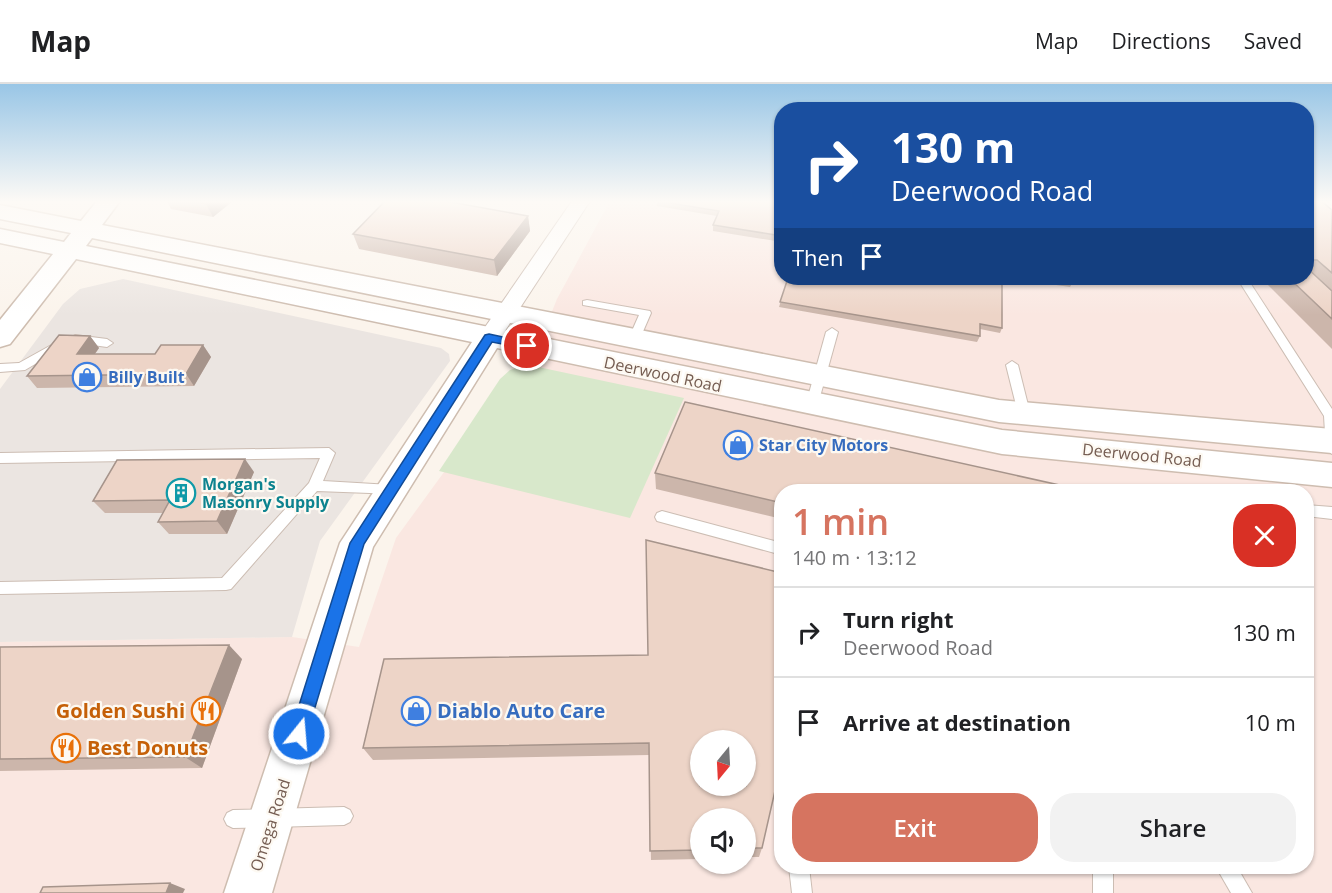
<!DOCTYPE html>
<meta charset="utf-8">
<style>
:root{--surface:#fff;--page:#f2f2f2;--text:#202124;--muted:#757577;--line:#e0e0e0;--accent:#d67460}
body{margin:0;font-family:"Open Sans",sans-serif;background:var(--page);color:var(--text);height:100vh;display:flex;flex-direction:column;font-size:22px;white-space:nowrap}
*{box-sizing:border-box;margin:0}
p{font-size:20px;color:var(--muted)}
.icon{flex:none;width:33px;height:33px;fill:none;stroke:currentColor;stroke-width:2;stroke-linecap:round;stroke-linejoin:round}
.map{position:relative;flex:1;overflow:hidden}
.panel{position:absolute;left:774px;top:400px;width:540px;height:390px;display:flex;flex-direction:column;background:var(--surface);border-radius:24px;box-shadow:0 2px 4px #0004}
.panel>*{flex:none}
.guide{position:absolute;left:774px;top:18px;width:540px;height:183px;border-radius:24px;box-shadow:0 2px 4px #0004;background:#1a4fa0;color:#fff;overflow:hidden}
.needle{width:39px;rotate:198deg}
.tools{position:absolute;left:690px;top:646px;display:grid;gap:12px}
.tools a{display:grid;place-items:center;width:66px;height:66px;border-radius:50%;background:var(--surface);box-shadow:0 2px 4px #0004;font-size:30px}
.pin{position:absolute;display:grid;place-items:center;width:51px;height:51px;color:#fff;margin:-26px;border:3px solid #fff;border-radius:50%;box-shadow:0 2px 6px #0007}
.me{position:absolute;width:66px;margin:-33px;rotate:17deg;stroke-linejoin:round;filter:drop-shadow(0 0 4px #0008)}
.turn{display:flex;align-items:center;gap:21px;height:126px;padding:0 18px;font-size:27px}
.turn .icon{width:78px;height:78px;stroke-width:2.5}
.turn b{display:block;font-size:42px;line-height:51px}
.then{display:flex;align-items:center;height:57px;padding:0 18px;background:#0003;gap:12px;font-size:22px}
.round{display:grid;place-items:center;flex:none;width:63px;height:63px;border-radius:24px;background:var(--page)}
.head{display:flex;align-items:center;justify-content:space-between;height:102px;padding:0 18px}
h1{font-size:36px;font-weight:600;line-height:45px;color:var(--accent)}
.primary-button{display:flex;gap:12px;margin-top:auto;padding:12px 18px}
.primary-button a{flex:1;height:69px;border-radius:24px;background:var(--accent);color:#fff;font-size:24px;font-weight:600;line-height:69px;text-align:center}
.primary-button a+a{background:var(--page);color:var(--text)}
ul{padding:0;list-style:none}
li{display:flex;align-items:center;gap:18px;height:90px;padding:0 18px;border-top:2px solid var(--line)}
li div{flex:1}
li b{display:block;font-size:22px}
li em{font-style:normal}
header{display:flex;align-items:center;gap:36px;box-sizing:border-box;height:84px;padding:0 30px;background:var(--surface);border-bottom:2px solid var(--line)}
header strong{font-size:28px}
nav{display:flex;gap:33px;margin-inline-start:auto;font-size:21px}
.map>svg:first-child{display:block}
.commercial{fill:#fae7e1;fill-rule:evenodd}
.industrial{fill:#ebe5e1}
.green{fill:#d8e8cb}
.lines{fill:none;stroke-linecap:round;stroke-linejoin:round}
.lane-casing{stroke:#ccbdb3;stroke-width:2}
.street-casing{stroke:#ccbdb3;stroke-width:2}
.secondary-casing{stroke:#cebdb0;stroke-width:3}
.lane{fill:#fff;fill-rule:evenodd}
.street{fill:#fff;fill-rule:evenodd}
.secondary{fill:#fff;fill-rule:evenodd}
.wall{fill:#ccb6ab;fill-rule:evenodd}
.shaded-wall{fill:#a6948b}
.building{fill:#edd4c7;stroke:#a6948b;stroke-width:1.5;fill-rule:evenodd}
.route{fill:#1a73e8;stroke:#114b97;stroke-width:1.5}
.labels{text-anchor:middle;stroke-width:4.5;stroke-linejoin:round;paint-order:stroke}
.street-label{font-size:16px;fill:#745c51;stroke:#fdf9f2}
.shop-label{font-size:16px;font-weight:bold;fill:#366cbe;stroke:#fdf9f2;text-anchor:start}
.culture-label{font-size:16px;font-weight:bold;fill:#0d838f;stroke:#fdf9f2;text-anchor:start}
.near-food-label{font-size:20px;font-weight:bold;fill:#c56008;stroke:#fdf9f2;text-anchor:end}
.near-shop-label{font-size:20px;font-weight:bold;fill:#366cbe;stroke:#fdf9f2;text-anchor:start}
</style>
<header>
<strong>Map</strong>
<nav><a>Map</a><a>Directions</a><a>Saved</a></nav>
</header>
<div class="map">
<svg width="1332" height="809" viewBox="0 0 1332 809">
<rect width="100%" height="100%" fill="#fbf4ec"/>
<!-- commercial -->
<path class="commercial" d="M610,117H781L782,194H1306L1307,117H1332V809H0V558L292,553L359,563L396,454L541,255L557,215ZM782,408H1306V783H782ZM700,657H746V702H700ZM700,735H746V780H700Z"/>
<!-- industrial -->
<polygon class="industrial" points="123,195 441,264 449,270 450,277 320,457 292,553 0,558 0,305 63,220 80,205"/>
<!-- green -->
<polygon class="green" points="521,282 538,283 684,314 630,434 439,387 500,295 510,286"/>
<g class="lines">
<!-- lane casing -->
<g class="lane-casing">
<g id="lane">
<polygon points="1237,194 1247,194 1332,325 1332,370 1326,365 1324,332"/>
<polygon points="587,216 650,227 651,229 638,259 630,259 628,256 639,231 583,221 583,217"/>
<polygon points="832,244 838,248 818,320 812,324 806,320 826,248"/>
<polygon points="75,251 107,255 113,259 107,263 71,258 69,255"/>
<polygon points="55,259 61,263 59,266 25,286 0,288 0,280 19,279"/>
<polygon points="1012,277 1018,281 1030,329 1024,333 1018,329 1006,281"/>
<polygon points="329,364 335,369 323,397 391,401 396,402 398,406 396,410 317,407 231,505 226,506 0,510 0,498 222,494 309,399 320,374 0,379 0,369"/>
<polygon points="1306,421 1332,423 1332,435 1306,432"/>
<polygon points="662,427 782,459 782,471 657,437 655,433 657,429"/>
<polygon points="344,723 350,726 353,732 350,738 344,741 233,744 227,741 224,735 227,729 233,726"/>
<polygon points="789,783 809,783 812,809 792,809"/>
<rect x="1093" y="783" width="20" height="26"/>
<polygon points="1216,783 1237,783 1252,809 1231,809"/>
</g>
</g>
<!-- street casing -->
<g class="street-casing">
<polygon id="street" points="572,117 590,117 497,259 481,259 478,254 481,249"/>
</g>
<!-- secondary casing -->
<g class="secondary-casing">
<polygon id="secondary" points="97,117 120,117 102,141 999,316 1332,345 1332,369 999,338 92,154 86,162 1002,346 1332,379 1332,403 1002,370 497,264 373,463 272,809 224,809 340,459 472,258 76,175 10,260 0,263 0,236 53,170 0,159 0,145 64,158 71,149 0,135 0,121 81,137"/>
</g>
<!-- lane -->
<use href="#lane" class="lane"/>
<!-- street -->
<use href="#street" class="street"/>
<!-- secondary -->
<use href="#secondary" class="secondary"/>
</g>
<!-- wall -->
<g class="wall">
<polygon points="167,117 233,117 213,133 171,125"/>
<polygon points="657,117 782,117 782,158 713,147 713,141 717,132 657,122"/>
<polygon points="1306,117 1332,126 1332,265 1261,194 1306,194"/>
<polygon points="528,132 530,147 497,192 359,165 353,150"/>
<polygon points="788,194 1002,244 1000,249 980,245 980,252 977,258 779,223"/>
<polygon points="1049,194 1075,194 1070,203 1049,200"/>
<polygon points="90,252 99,264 95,270 155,270 203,261 211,273 194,302 37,304 27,292"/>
<polygon points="254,388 227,450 169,450 158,438 163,429 105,429 93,417"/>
<polygon points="655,389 782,408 782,435 656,405"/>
<path d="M646,456L782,489V676L762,764L759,773H746V735H700V775L651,776L649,671L373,676L363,664L384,575L648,571ZM700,657H746V702H700Z"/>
<polygon points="0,563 242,575 202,684 0,687"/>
</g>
<!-- shaded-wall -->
<g class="shaded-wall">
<polygon points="210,117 233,117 213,133 206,120"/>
<polygon points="528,132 530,147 497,192 494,176"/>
<polygon points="90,252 99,264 86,282 77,270"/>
<polygon points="203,261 211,273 194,302 186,290"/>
<polygon points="245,375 254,388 227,450 217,437"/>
<polygon points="229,561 242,575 202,684 185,673"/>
<polygon points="170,799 185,805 183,809 166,809"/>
</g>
<!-- building -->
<g class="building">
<polygon points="191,117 210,117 206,120"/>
<polygon points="385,117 445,117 528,132 494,176 353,150"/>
<polygon points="658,117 782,117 782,152 713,141 719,127"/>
<polygon points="1306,117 1321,117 1332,126 1332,189 1317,176 1306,176"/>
<polygon points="1306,183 1332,207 1332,235 1289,194 1306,194"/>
<polygon points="788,194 1002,194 1002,244 980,240 980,252 780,218"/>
<polygon points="59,251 90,252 77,270 155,270 161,261 203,261 186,290 27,292"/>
<polygon points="685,318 1091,408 782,408 782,419 655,389"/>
<polygon points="245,375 217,437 158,438 170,416 93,417 117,376"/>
<path d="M646,456L782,489V676L762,764H746V735H700V766L650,767L649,659L363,664L384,575L648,571ZM700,657H746V702H700Z"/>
<polygon points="229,561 185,673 0,675 0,563"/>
<polygon points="170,799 166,809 40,809 43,803"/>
</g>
<!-- sky -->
<linearGradient id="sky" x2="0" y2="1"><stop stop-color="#99c6e6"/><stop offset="0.51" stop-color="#fdfaf6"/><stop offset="1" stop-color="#fdfaf6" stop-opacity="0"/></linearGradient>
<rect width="1332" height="231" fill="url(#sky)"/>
<!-- route -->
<polygon class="route" points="489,250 527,258 533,262 527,265 492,258 364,460 307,650 305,656 299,659 293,656 290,650 350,459 485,251"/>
<!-- icons -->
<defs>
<g id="shop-ring" transform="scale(1.5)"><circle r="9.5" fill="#fdf9f2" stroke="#3f7fe0" stroke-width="1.5"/><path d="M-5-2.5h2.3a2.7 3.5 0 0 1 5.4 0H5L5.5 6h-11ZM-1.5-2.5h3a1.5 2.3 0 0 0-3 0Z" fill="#3f7fe0"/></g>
<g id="building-ring" transform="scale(1.5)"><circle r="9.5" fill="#fdf9f2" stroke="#0f9aa8" stroke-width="1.5"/><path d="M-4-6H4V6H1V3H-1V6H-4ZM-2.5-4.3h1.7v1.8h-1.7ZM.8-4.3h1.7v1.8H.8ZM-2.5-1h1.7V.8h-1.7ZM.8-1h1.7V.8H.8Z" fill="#0f9aa8"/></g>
<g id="restaurant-ring" transform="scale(1.5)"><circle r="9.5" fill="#fdf9f2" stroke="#e8710a" stroke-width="1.5"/><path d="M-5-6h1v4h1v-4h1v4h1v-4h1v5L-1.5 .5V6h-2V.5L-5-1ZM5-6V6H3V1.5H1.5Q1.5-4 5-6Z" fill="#e8710a"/></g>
</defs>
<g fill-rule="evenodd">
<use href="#shop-ring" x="87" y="293"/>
<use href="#shop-ring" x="738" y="361"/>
<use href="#building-ring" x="181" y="409"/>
<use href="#restaurant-ring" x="206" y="627"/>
<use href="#shop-ring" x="416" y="627"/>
<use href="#restaurant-ring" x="66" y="664"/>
</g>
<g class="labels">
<!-- street labels -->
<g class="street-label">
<text transform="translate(663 290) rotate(12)" y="6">Deerwood Road</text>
<text transform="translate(1142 371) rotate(6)" y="6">Deerwood Road</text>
<text transform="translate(270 741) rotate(-72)" y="6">Omega Road</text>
</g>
<!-- shop labels -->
<g class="shop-label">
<text x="108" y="299">Billy Built</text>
<text x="759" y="367">Star City Motors</text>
</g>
<!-- culture labels -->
<g class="culture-label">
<text x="202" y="406">Morgan's<tspan x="202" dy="18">Masonry Supply</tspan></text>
</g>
<!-- near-food labels -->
<g class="near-food-label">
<text x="185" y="634">Golden Sushi</text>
<text x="87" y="671" text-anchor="start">Best Donuts</text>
</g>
<!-- near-shop labels -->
<g class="near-shop-label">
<text x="437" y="634">Diablo Auto Care</text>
</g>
</g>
</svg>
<div class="tools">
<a><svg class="needle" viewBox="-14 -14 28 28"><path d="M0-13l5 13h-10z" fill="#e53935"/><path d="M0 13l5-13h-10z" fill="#757577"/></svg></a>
<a><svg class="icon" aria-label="sound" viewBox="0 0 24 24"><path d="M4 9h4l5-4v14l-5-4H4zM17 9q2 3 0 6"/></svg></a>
</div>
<div class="pin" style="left:527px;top:262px;background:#d93025"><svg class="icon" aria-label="arrive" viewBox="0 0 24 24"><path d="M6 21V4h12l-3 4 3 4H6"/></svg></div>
<svg class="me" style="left:299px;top:650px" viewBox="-20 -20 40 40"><circle r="17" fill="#1a73e8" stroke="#fff" stroke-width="3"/><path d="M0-11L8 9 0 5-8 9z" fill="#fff"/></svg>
<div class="guide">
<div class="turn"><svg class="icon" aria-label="right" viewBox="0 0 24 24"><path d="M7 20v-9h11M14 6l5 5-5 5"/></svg><div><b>130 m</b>Deerwood Road</div></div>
<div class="then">Then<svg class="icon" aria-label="arrive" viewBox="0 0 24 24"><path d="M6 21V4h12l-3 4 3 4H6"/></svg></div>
</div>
<section class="panel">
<div class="head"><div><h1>1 min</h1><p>140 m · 13:12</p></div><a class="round" style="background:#d93025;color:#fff"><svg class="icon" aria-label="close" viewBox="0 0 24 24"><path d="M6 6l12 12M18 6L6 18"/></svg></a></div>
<ul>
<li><svg class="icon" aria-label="right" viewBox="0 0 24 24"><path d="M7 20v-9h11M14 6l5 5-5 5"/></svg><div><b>Turn right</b><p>Deerwood Road</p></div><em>130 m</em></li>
<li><svg class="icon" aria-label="arrive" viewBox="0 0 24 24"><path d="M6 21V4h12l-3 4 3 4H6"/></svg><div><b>Arrive at destination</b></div><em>10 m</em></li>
</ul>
<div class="primary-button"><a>Exit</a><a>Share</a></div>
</section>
</div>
